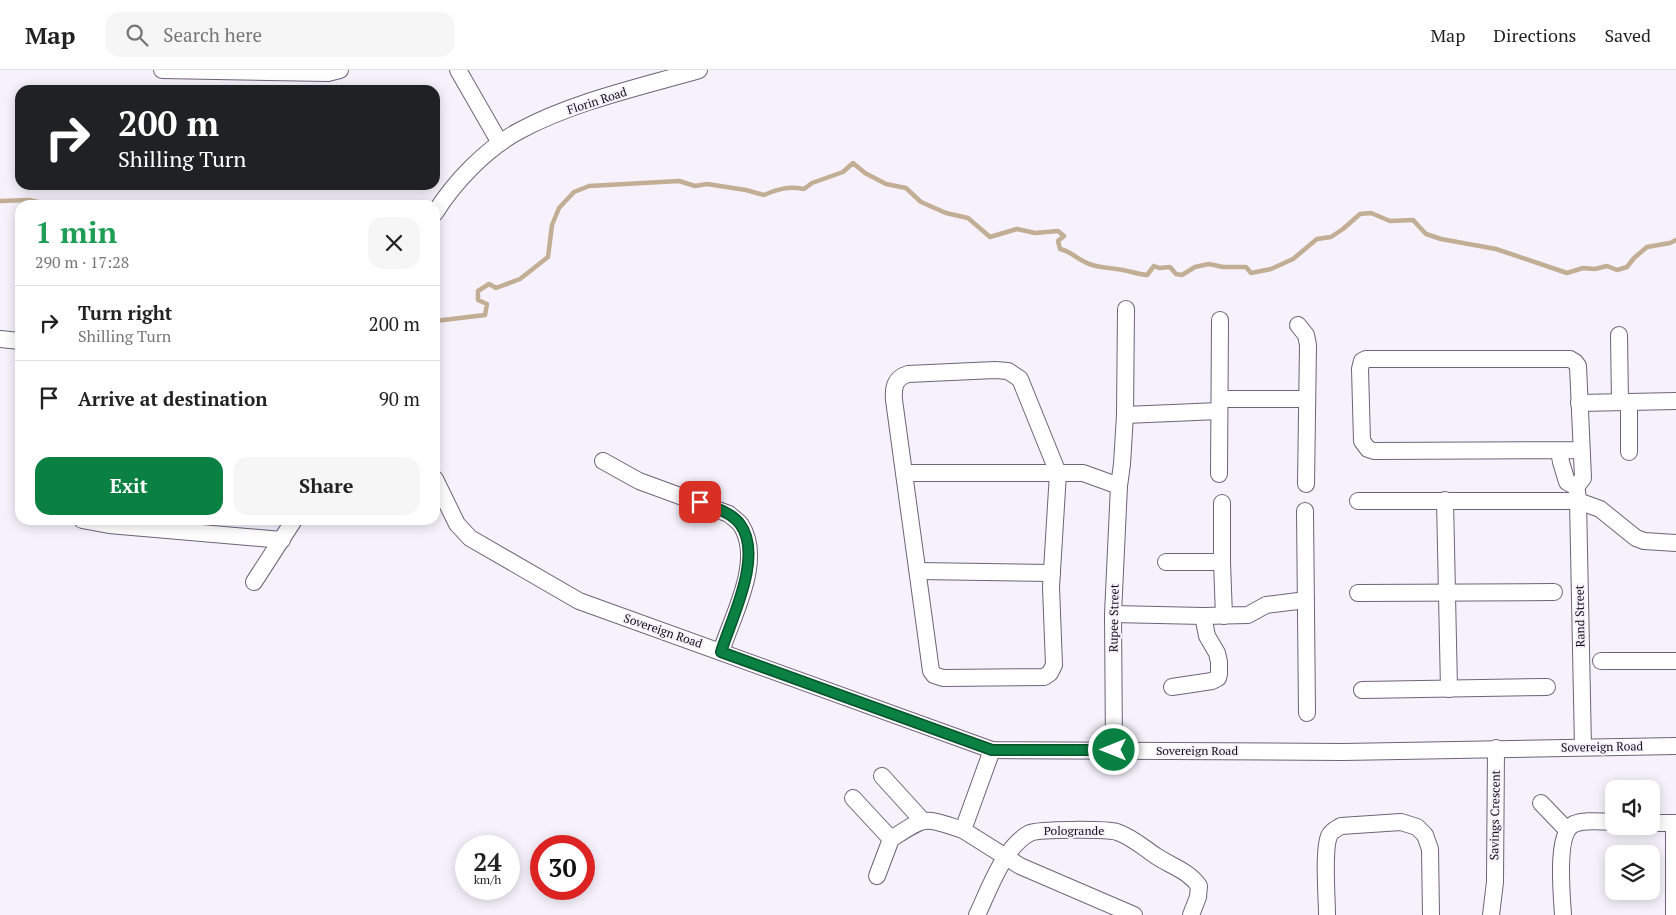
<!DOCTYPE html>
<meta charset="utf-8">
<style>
:root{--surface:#fff;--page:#f6f6f6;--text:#222;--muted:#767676;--line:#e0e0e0;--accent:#0b8043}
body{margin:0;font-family:"PT Serif",serif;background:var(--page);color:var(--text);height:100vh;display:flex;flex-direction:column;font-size:19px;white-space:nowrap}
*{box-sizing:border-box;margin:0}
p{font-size:16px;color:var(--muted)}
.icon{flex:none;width:28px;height:28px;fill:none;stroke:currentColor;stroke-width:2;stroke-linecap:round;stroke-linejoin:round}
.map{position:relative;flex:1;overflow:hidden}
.drawer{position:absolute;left:15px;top:130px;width:425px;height:325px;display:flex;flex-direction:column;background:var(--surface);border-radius:15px;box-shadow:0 2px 12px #0003}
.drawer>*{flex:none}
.top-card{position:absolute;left:15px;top:15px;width:425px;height:105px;border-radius:15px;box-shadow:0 2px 12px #0003;background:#202124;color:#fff;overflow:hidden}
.controls{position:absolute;left:1605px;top:710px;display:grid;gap:10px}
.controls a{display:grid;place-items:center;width:55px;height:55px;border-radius:10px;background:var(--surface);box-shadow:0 2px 12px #0003;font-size:25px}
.speed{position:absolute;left:455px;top:765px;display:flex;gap:10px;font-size:25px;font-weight:700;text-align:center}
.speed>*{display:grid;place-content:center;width:65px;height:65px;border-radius:50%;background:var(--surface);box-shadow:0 2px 12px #0003;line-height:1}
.speed small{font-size:12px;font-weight:400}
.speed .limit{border:8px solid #d22;background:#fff;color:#111}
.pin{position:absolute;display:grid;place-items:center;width:42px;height:42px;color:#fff;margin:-21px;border-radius:10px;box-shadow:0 2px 8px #0006}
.me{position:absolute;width:55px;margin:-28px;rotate:270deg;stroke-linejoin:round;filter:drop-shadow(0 0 4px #0008)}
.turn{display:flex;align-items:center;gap:18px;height:105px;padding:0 20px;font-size:22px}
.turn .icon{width:65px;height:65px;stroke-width:2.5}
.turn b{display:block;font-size:35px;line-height:42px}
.round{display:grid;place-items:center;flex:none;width:52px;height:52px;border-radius:15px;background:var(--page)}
.summary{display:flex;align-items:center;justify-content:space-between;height:85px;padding:0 20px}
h1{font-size:30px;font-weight:800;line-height:38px;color:#1e9e55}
.primary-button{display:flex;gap:10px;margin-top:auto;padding:10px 20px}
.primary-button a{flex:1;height:58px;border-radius:15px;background:var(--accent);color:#fff;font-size:20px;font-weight:800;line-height:58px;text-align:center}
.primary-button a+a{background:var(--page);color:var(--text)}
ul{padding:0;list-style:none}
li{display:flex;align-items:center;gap:15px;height:75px;padding:0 20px;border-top:1px solid var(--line)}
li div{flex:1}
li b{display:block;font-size:19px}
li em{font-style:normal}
header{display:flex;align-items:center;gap:30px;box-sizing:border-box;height:70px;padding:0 25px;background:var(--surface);border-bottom:1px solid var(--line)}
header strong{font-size:24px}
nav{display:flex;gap:28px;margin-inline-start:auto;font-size:18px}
.search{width:350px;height:45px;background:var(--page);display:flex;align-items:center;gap:12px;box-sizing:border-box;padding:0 18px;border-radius:15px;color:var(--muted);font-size:19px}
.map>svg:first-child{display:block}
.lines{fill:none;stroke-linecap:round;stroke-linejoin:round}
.stream{stroke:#c2ae94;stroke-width:4.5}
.minor-casing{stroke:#6e6379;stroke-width:18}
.minor{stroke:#fff;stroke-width:16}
.route-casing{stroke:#07532c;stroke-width:12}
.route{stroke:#0b8043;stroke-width:9}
.labels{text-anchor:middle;stroke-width:4;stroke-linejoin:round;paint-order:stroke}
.street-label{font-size:12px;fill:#130e17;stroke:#f6f1fb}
</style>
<header>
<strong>Map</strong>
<div class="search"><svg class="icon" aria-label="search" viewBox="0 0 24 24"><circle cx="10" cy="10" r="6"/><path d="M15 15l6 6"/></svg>Search here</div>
<nav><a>Map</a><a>Directions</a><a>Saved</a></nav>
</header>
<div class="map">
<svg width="1676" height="845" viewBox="0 0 1676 845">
<rect width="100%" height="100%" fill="#f6f1fb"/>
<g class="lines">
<!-- stream -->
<g class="stream">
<polyline points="0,131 29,130 51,135"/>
<path d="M435,251L485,245L487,234L478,230V221L489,214L496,218L520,209L548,187L552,155L559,138L574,122L589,116L679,111L695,116L707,114L746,120L764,125C778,119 788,116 804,119L812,113L843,102L853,93L865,103L886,114L906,118L921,132L946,143L968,148L990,167L1017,159L1035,163L1058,161L1064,166L1058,171L1060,179C1070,181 1076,188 1085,192C1095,198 1105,197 1116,199C1127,200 1136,204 1147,205L1154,196L1159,198L1170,197L1176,204L1182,205L1195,197L1209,194L1223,197H1246L1251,203L1271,199L1293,189L1317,169L1331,167L1343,159L1360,144L1371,143L1390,151L1413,150L1426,164L1441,169L1496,179L1567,203L1583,198L1595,199L1607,196L1617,200L1627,197L1634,188L1647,177L1670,173L1676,170"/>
</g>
<!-- minor casing -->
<g class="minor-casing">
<g id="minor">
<polyline points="162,0 328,3 340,0"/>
<polyline points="458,0 500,73"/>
<path d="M435,143C454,112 487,78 519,61C572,32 640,17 699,0"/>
<polyline points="1298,255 1306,265 1308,275 1306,414"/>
<polyline points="1619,265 1620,332"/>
<polyline points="0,269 20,271"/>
<path d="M995,300L1008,301L1020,309L1058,403L1051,517L1054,595L1050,603L1044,607L943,608L934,605L931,601L894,330C893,317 895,308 908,304Z"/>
<polyline points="1220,329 1307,329"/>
<polyline points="1629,332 1629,382"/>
<polyline points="1579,333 1676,331"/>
<polyline points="1125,345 1219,341"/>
<polyline points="1559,381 1561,392 1567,412 1576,417"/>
<path d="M603,391L639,411L729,444C733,448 738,451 741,455C764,491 732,546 721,582"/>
<polyline points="904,403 1083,403 1119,416"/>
<polyline points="1219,404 1220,250"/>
<polyline points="435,409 457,454 470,468 579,531 992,680 1343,682 1676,676"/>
<polyline points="1576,417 1583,408 1578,296 1575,292 1570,289 1366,289 1362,291 1360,299 1362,371 1368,379 1374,381 1581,380"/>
<polyline points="1577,421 1578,431 1583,677"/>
<polyline points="1445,430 1449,619"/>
<polyline points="1358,431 1578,431 1600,439 1636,468 1644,471 1676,473"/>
<polyline points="1222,433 1222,492 1224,546"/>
<polyline points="1305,441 1307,643"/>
<polyline points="82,450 109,455 282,470"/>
<polyline points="1166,492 1222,492"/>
<polyline points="918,501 1052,503"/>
<polyline points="254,512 294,450"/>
<polyline points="1358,523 1554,522"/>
<polyline points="1113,544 1203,546 1248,545 1266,535 1306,530"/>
<polyline points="1601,591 1676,591"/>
<polyline points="1172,617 1212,611 1218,608 1219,604 1219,592 1217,583 1207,566 1203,546"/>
<polyline points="1362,620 1547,617"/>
<polyline points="992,680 963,760 1020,796 1134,845"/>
<polyline points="1114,680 1113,544 1119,416 1122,394 1125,345 1126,239"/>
<polyline points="882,706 922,750"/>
<path d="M853,728L891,769C927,746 922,747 963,760"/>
<polyline points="1541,733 1567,760"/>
<polyline points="1651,753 1676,753"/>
<polyline points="1674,753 1674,845"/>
<polyline points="877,806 891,769"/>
<path d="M977,845C989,820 1004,776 1030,763C1039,759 1107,759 1117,762C1132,767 1144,778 1156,786C1171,796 1189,801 1199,816L1198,827L1191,845"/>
<path d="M1327,845C1327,827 1323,781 1329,766C1331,761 1336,759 1341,756L1401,752L1417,757L1425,765L1430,779L1431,845"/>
<polyline points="1491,845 1495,812 1496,678"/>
<path d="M1563,845C1562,826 1555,763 1574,754C1586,749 1601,752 1614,752"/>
</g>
</g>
<!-- minor -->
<use href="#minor" class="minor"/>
</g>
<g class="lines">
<!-- route casing -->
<g class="route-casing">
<path id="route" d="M700,432C713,437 731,442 740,454C764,486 731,549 721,582L992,680H1114"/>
</g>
<!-- route -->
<use href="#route" class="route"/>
</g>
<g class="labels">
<!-- street labels -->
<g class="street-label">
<text transform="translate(597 31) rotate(-18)" y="4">Florin Road</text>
<text transform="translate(1580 546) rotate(-91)" y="4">Rand Street</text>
<text transform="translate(1114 548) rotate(-89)" y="4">Rupee Street</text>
<text transform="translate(663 561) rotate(19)" y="4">Sovereign Road</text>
<text transform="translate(1602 677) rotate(-1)" y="4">Sovereign Road</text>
<text x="1197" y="685">Sovereign Road</text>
<text transform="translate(1495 745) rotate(-89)" y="4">Savings Crescent</text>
<text x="1074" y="765">Pologrande</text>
</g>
</g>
</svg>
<div class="controls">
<a><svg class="icon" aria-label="sound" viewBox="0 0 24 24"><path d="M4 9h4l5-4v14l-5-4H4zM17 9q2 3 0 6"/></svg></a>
<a><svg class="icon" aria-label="layers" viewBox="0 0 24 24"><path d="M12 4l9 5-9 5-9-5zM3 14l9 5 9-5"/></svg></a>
</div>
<div class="speed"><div>24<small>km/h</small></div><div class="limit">30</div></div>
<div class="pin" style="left:700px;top:432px;background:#d93025"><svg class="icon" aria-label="arrive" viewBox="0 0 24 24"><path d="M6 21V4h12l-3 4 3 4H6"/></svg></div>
<svg class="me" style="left:1114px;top:680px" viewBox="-20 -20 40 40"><circle r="17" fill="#0b8043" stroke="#fff" stroke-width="3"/><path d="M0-11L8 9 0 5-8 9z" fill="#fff"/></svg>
<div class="top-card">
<div class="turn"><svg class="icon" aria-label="right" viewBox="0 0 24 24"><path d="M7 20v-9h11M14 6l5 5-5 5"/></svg><div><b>200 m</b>Shilling Turn</div></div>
</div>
<section class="drawer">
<div class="summary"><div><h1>1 min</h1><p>290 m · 17:28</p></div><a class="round"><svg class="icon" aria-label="close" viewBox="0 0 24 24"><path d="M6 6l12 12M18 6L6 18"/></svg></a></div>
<ul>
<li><svg class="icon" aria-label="right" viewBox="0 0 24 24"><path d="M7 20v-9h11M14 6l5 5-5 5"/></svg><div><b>Turn right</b><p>Shilling Turn</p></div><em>200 m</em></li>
<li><svg class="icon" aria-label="arrive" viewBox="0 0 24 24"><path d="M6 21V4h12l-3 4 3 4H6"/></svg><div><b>Arrive at destination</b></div><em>90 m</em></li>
</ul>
<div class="primary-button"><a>Exit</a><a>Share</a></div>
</section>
</div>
